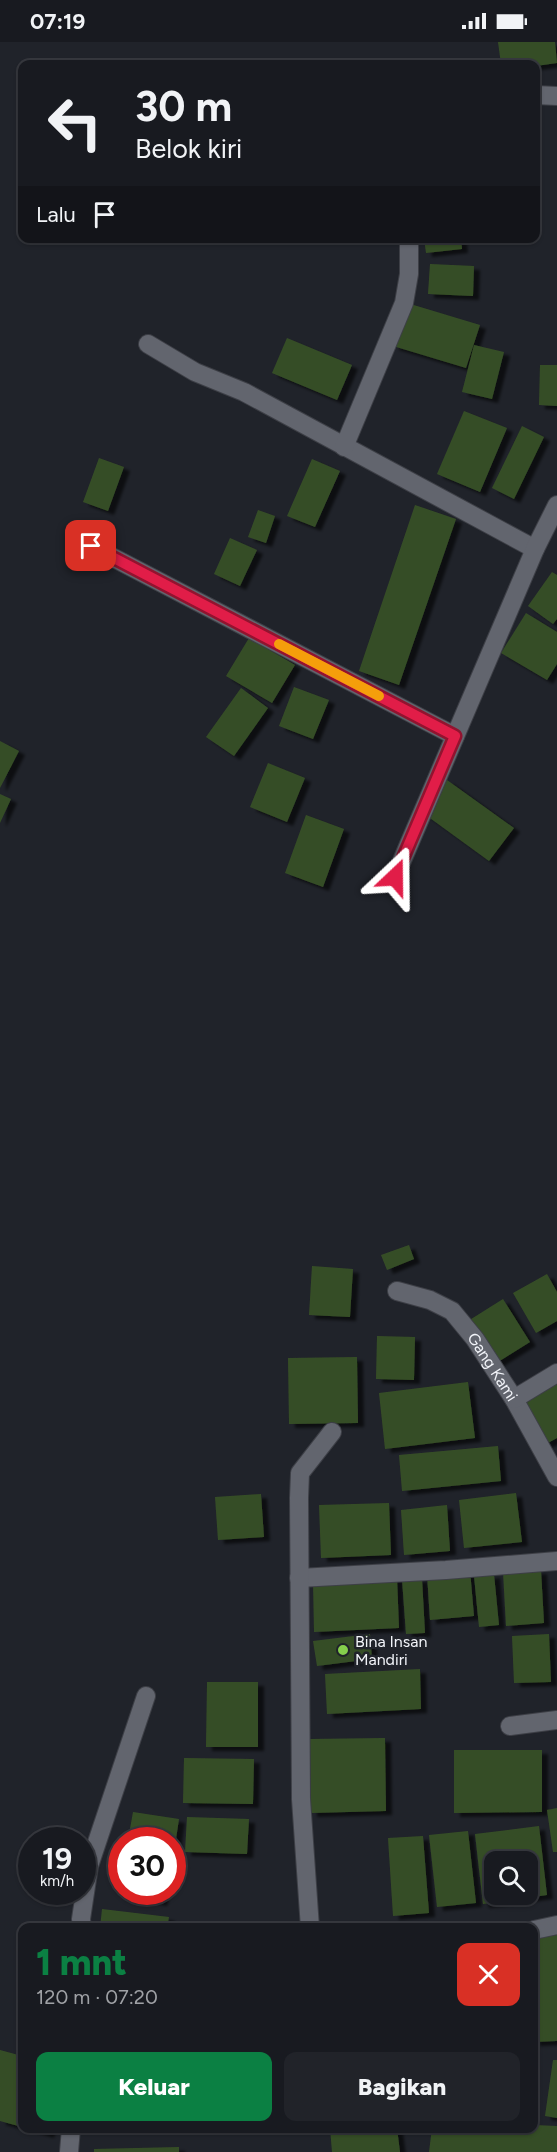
<!DOCTYPE html>
<html lang="id">
<meta charset="utf-8">
<style>
:root{--surface:#181a20;--page:#212329;--text:#f1f3f6;--muted:#9fa1a5;--line:#36383e;--accent:#0b8043}
body{margin:0;font-family:Figtree,sans-serif;background:var(--page);color:var(--text);height:100vh;display:flex;flex-direction:column;font-size:22px;white-space:nowrap}
*{box-sizing:border-box;margin:0}
p{font-size:20px;color:var(--muted)}
.icon{flex:none;width:33px;height:33px;fill:none;stroke:currentColor;stroke-width:2;stroke-linecap:round;stroke-linejoin:round}
.map{position:relative;flex:1;overflow:hidden}
.drawer{position:absolute;left:18px;top:1881px;width:520px;height:210px;display:flex;flex-direction:column;background:var(--surface);border-radius:12px;box-shadow:0 2px 4px #0004,0 0 0 2px var(--line)}
.drawer>*{flex:none}
.top-card{position:absolute;left:18px;top:18px;width:522px;height:183px;border-radius:12px;box-shadow:0 2px 4px #0004,0 0 0 2px var(--line);background:#181a20;color:var(--text);overflow:hidden}
.buttons{position:absolute;left:484px;top:1809px;display:grid;gap:12px}
.buttons a{display:grid;place-items:center;width:54px;height:54px;border-radius:12px;background:var(--surface);box-shadow:0 2px 4px #0004,0 0 0 2px var(--line);font-size:30px}
.speed{position:absolute;left:18px;top:1785px;display:flex;gap:12px;font-size:30px;font-weight:700;text-align:center}
.speed>*{display:grid;place-content:center;width:78px;height:78px;border-radius:50%;background:var(--surface);box-shadow:0 2px 4px #0004,0 0 0 2px var(--line);line-height:1}
.speed small{font-size:15px;font-weight:400}
.speed .limit{border:9px solid #d22;background:#fff;color:#111}
.pin{position:absolute;display:grid;place-items:center;width:51px;height:51px;color:#fff;margin:-26px;border-radius:12px;box-shadow:0 3px 9px #0006}
.me{position:absolute;width:66px;margin:-33px;rotate:23deg;stroke-linejoin:round;filter:drop-shadow(0 0 4px #0008)}
.turn{display:flex;align-items:center;gap:21px;height:126px;padding:0 18px;font-size:27px}
.turn .icon{width:78px;height:78px;stroke-width:2.5}
.turn b{display:block;font-size:42px;line-height:51px}
.then{display:flex;align-items:center;height:57px;padding:0 18px;background:#0003;gap:12px;font-size:22px}
.round{display:grid;place-items:center;flex:none;width:63px;height:63px;border-radius:12px;background:var(--page)}
.overview{display:flex;align-items:center;justify-content:space-between;height:102px;padding:0 18px}
h1{font-size:36px;font-weight:800;line-height:45px;color:var(--accent)}
.action{display:flex;gap:12px;margin-top:auto;padding:12px 18px}
.action a{flex:1;height:69px;border-radius:12px;background:var(--accent);color:#fff;font-size:24px;font-weight:800;line-height:69px;text-align:center}
.action a+a{background:var(--page);color:var(--text)}
.status{display:flex;justify-content:space-between;align-items:center;height:42px;padding:0 30px;background:var(--surface);direction:ltr}
.status svg{height:16px;fill:currentColor}
.map>svg:first-child{display:block}
.building{fill:#364e26;fill-rule:evenodd;filter:url(#shadow)}
.lines{fill:none;stroke-linecap:round;stroke-linejoin:round}
.minor-casing{stroke:#3d3f46;stroke-width:20}
.minor{stroke:#62656e;stroke-width:18}
.route-casing{stroke:#92132f;stroke-width:15}
.route{stroke:#e11d48;stroke-width:10}
.slow{stroke:#f59e0b;stroke-width:10}
.poi-dot{fill:#85cf4c;stroke:#20232a;stroke-width:2}
.labels{text-anchor:middle;stroke-width:5;stroke-linejoin:round;paint-order:stroke}
.street-label{font-size:16px;fill:#f2f4f9;stroke:#20232a}
.poi-label{font-size:16px;fill:#f2f4f9;stroke:#20232a;text-anchor:start}
</style>
<div class="status"><b>07:19</b><svg viewBox="0 0 49 12"><path d="M0 12V9h3v3zM5 12V6h3v6zM10 12V3h3v9zM15 12V0h3v12zM26 1h20v11H26zM47 4h2v5h-2z"/></svg></div>
<div class="map">
<svg width="557" height="2110" viewBox="0 0 557 2110">
<defs>
<filter id="shadow"><feDropShadow dx="6" dy="4" stdDeviation="1.5" flood-color="#0009"/></filter>
</defs>
<rect width="100%" height="100%" fill="#20232a"/>
<!-- building -->
<g class="building">
<polygon points="498,0 555,0 557,21 536,24 501,22"/>
<polygon points="424,196 461,196 462,207 426,211"/>
<polygon points="430,222 474,224 473,254 428,252"/>
<polygon points="407,261 480,283 466,326 393,304"/>
<polygon points="287,296 352,323 337,358 272,331"/>
<polygon points="474,303 504,310 492,357 462,350"/>
<polygon points="540,323 557,323 557,364 539,363"/>
<polygon points="464,369 507,386 480,450 437,432"/>
<polygon points="522,384 544,395 514,457 492,446"/>
<polygon points="99,416 124,425 108,469 83,460"/>
<polygon points="312,417 340,429 315,485 287,474"/>
<polygon points="415,463 456,477 399,643 359,629"/>
<polygon points="258,468 275,474 266,501 248,495"/>
<polygon points="230,496 257,508 240,544 214,532"/>
<polygon points="552,530 557,533 557,577 553,582 528,564"/>
<polygon points="526,571 557,590 557,622 547,638 501,611"/>
<polygon points="249,596 295,623 272,661 226,634"/>
<polygon points="294,645 329,658 313,697 279,684"/>
<polygon points="241,646 268,666 234,714 206,695"/>
<polygon points="0,699 19,709 0,746"/>
<polygon points="268,721 305,736 287,780 250,765"/>
<polygon points="447,738 514,786 489,819 423,771"/>
<polygon points="0,752 11,757 0,781"/>
<polygon points="306,773 344,787 323,845 285,831"/>
<polygon points="409,1203 414,1217 387,1228 381,1213"/>
<polygon points="312,1224 353,1227 350,1275 309,1273"/>
<polygon points="547,1232 557,1250 557,1279 536,1291 513,1251"/>
<polygon points="503,1257 530,1300 495,1322 468,1279"/>
<polygon points="377,1294 415,1295 414,1338 376,1337"/>
<polygon points="357,1315 358,1381 289,1382 288,1316"/>
<polygon points="468,1340 475,1396 385,1407 379,1351"/>
<polygon points="557,1340 557,1396 546,1402 522,1361"/>
<polygon points="498,1404 501,1439 402,1449 399,1413"/>
<polygon points="516,1451 522,1500 464,1506 459,1458"/>
<polygon points="261,1452 264,1495 218,1498 215,1455"/>
<polygon points="389,1461 391,1513 321,1516 319,1463"/>
<polygon points="447,1463 450,1509 404,1513 401,1468"/>
<polygon points="470,1528 474,1574 430,1578 427,1532"/>
<polygon points="541,1528 544,1581 506,1584 503,1530"/>
<polygon points="494,1532 499,1583 479,1585 474,1534"/>
<polygon points="397,1535 399,1586 314,1590 313,1539"/>
<polygon points="422,1536 425,1591 406,1592 402,1537"/>
<polygon points="370,1592 372,1617 317,1624 313,1599"/>
<polygon points="549,1592 551,1640 514,1641 512,1594"/>
<polygon points="420,1627 421,1667 327,1672 325,1632"/>
<polygon points="207,1640 258,1640 258,1705 206,1705"/>
<polygon points="385,1696 386,1769 311,1771 310,1697"/>
<polygon points="454,1708 542,1708 542,1770 454,1771"/>
<polygon points="184,1716 254,1717 253,1762 183,1761"/>
<polygon points="557,1766 557,1810 553,1810 547,1768"/>
<polygon points="133,1770 179,1777 174,1810 172,1798 128,1798"/>
<polygon points="187,1775 249,1777 247,1812 185,1810"/>
<path d="M539,1784L547,1853L483,1862L475,1792ZM495,1820H528V1852H495Z"/>
<polygon points="468,1789 476,1861 437,1865 429,1793"/>
<polygon points="423,1794 429,1871 393,1874 388,1796"/>
<polygon points="123,1850 164,1850 161,1860"/>
<polygon points="102,1867 169,1875 167,1886 100,1886"/>
<polygon points="266,1881 266,1886 171,1886 171,1883"/>
<polygon points="557,1893 557,1999 534,2000 534,1895"/>
<polygon points="0,2008 22,2014 22,2085 0,2079"/>
<polygon points="553,2018 557,2018 557,2076 545,2074"/>
<polygon points="534,2083 557,2084 557,2110 429,2110 432,2086 534,2086"/>
<polygon points="29,2086 50,2086 48,2092"/>
<polygon points="330,2086 397,2086 400,2110 332,2110"/>
<polygon points="179,2105 179,2110 94,2110 94,2107"/>
</g>
<g class="lines">
<!-- minor casing -->
<g class="minor-casing">
<g id="minor">
<polyline points="536,53 557,54"/>
<polyline points="148,302 195,330 244,350 535,507"/>
<polyline points="344,405 404,261 409,232 409,196"/>
<polyline points="91,504 455,694"/>
<polyline points="395,835 535,507 557,463"/>
<path id="s1" d="M397,1249L430,1258L452,1269L475,1297L514,1357L557,1435"/>
<polyline points="514,1357 557,1331"/>
<polyline points="299,1536 446,1528 557,1519"/>
<polyline points="510,1684 557,1678"/>
<polyline points="82,1886 81,1877 89,1824 146,1654"/>
<polyline points="310,1886 301,1757 299,1456 300,1431 332,1390"/>
<polyline points="534,1888 557,1883"/>
<polyline points="69,2110 71,2086"/>
</g>
</g>
<!-- minor -->
<use href="#minor" class="minor"/>
</g>
<g class="lines">
<!-- route casing -->
<g class="route-casing">
<polyline id="route" points="91,504 455,694 395,835"/>
</g>
<!-- route -->
<use href="#route" class="route"/>
<!-- slow -->
<polyline class="slow" points="279,602 379,654"/>
</g>
<!-- markers -->
<circle class="poi-dot" cx="343" cy="1608" r="6"/>
<g class="labels">
<!-- street labels -->
<g class="street-label">
<text dy="6" stroke="none"><textPath href="#s1" startOffset="128">Gang Kami</textPath></text>
</g>
<!-- poi labels -->
<g class="poi-label">
<text x="355" y="1605">Bina Insan<tspan x="355" dy="18">Mandiri</tspan></text>
</g>
</g>
</svg>
<div class="buttons">
<a><svg class="icon" aria-label="search" viewBox="0 0 24 24"><circle cx="10" cy="10" r="6"/><path d="M15 15l6 6"/></svg></a>
</div>
<div class="speed"><div>19<small>km/h</small></div><div class="limit">30</div></div>
<div class="pin" style="left:91px;top:504px;background:#d93025"><svg class="icon" aria-label="arrive" viewBox="0 0 24 24"><path d="M6 21V4h12l-3 4 3 4H6"/></svg></div>
<svg class="me" style="left:395px;top:835px" viewBox="-20 -20 40 40"><path d="M0-17L14 15 0 8-14 15z" fill="#e11d48" stroke="#fff" stroke-width="4"/></svg>
<div class="top-card">
<div class="turn"><svg class="icon" aria-label="left" viewBox="0 0 24 24"><path d="M17 20v-9H6M10 6l-5 5 5 5"/></svg><div><b>30 m</b>Belok kiri</div></div>
<div class="then">Lalu<svg class="icon" aria-label="arrive" viewBox="0 0 24 24"><path d="M6 21V4h12l-3 4 3 4H6"/></svg></div>
</div>
<section class="drawer">
<div class="overview"><div><h1>1 mnt</h1><p>120 m · 07:20</p></div><a class="round" style="background:#d93025;color:#fff"><svg class="icon" aria-label="close" viewBox="0 0 24 24"><path d="M6 6l12 12M18 6L6 18"/></svg></a></div>
<div class="action"><a>Keluar</a><a>Bagikan</a></div>
</section>
</div>
